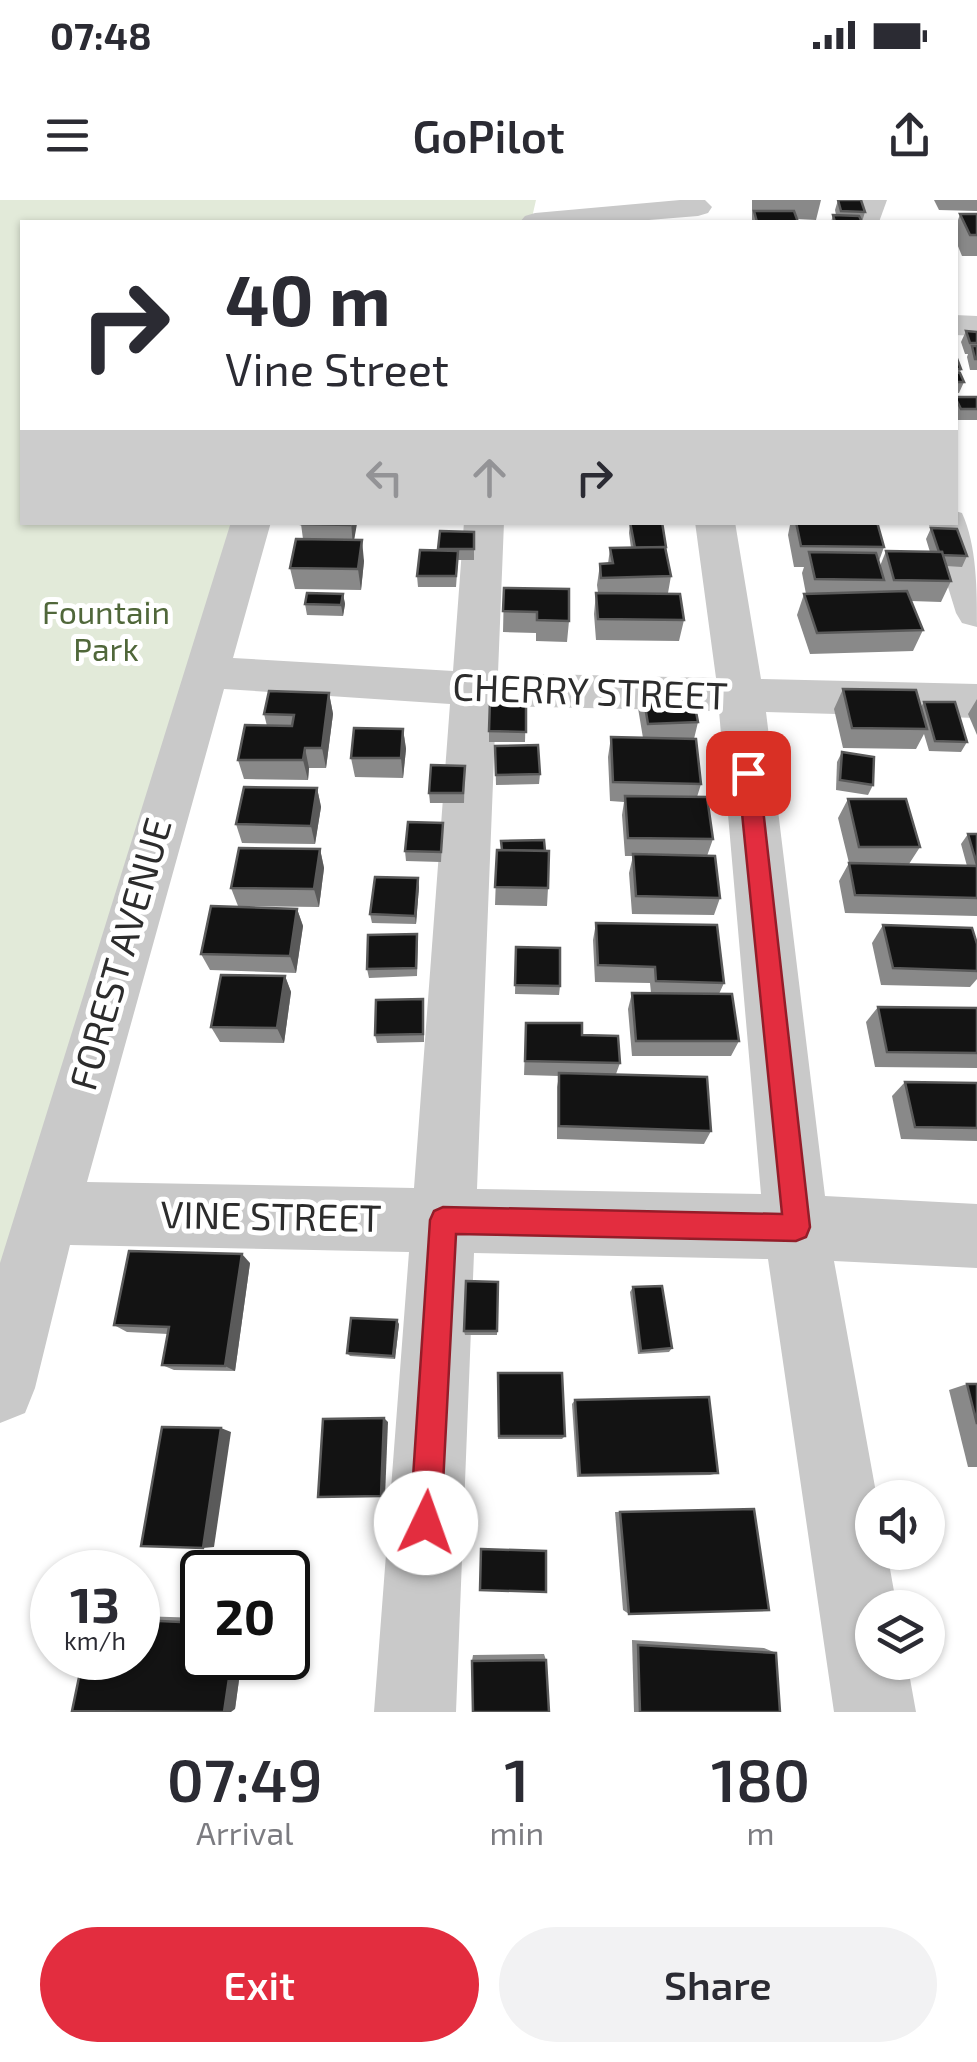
<!DOCTYPE html>
<style>
:root{--surface:#fff;--page:#f2f2f3;--text:#2b2b33;--muted:#7c7c81;--accent:#e32d3f}
body{margin:0;font-family:"Exo 2",sans-serif;background:var(--page);color:var(--text);height:100vh;display:flex;flex-direction:column;font-size:38px;white-space:nowrap}
*{box-sizing:border-box;margin:0}
p{font-size:32px;color:var(--muted)}
.icon{flex:none;width:55px;height:55px;fill:none;stroke:currentColor;stroke-width:2;stroke-linecap:round;stroke-linejoin:round}
.map{position:relative;height:1512px;overflow:hidden}
.sheet{display:flex;flex-direction:column;background:var(--surface);flex:1}
.sheet>*{flex:none}
.banner{position:absolute;left:20px;top:20px;width:938px;height:305px;border-radius:0px;box-shadow:0 2px 8px #0004;background:#fff;color:var(--text);overflow:hidden}
.fabs{position:absolute;left:855px;top:1280px;display:grid;gap:20px}
.fabs a{display:grid;place-items:center;width:90px;height:90px;border-radius:50%;background:var(--surface);box-shadow:0 2px 8px #0004;font-size:50px}
.speed{position:absolute;left:30px;top:1350px;display:flex;gap:20px;font-size:50px;font-weight:700;text-align:center}
.speed>*{display:grid;place-content:center;width:130px;height:130px;border-radius:50%;background:var(--surface);box-shadow:0 2px 8px #0004;line-height:1}
.speed small{font-size:25px;font-weight:400}
.speed .limit{border:5px solid #111;border-radius:15px;background:#fff;color:#111}
.pin{position:absolute;display:grid;place-items:center;width:85px;height:85px;color:#fff;margin:-42px;border-radius:20px;box-shadow:0 5px 15px #0006}
.me{position:absolute;width:110px;margin:-55px;rotate:3deg;stroke-linejoin:round;filter:drop-shadow(0 0 8px #0008)}
.turn{display:flex;align-items:center;gap:35px;height:210px;padding:0 40px;font-size:45px}
.turn .icon{width:130px;height:130px;stroke-width:2.5}
.turn b{display:block;font-size:70px;line-height:85px}
.lanes{display:flex;align-items:center;height:95px;padding:0 40px;background:#0003;justify-content:center;gap:50px;direction:ltr}
.lanes .off{opacity:.35}
.eta{display:flex;justify-content:space-evenly;align-items:center;height:170px;text-align:center}
.eta b{font-size:60px;font-weight:600;line-height:70px}
.action{display:flex;gap:20px;margin-top:auto;padding:20px 40px}
.action a{flex:1;height:115px;border-radius:60px;background:var(--accent);color:#fff;font-size:40px;font-weight:600;line-height:115px;text-align:center}
.action a+a{background:var(--page);color:var(--text)}
.status{display:flex;justify-content:space-between;align-items:center;height:70px;padding:0 50px;background:var(--surface);direction:ltr}
.status svg{height:28px;fill:currentColor}
header{display:flex;justify-content:space-between;align-items:center;height:130px;padding:0 40px;background:var(--surface);font-size:45px;font-weight:600}
.map>svg:first-child{display:block}
.green{fill:#e2ead9}
.lines{fill:none;stroke-linecap:round;stroke-linejoin:round}
.minor{fill:#c9c9c9;fill-rule:evenodd}
.wall{fill:#898989}
.shaded-wall{fill:#5a5a5a}
.building{fill:#131313;stroke:#5a5a5a;stroke-width:2.5}
.route{fill:#e32d3f;stroke:#941d29;stroke-width:2.5}
.labels{text-anchor:middle;stroke-width:10;stroke-linejoin:round;paint-order:stroke}
.far-park-label{font-size:32px;fill:#50673a;stroke:#fff}
.street-label{font-size:38px;fill:#2c2c2c;stroke:#fff}
</style>
<div class="status"><b>07:48</b><svg viewBox="0 0 49 12"><path d="M0 12V9h3v3zM5 12V6h3v6zM10 12V3h3v9zM15 12V0h3v12zM26 1h20v11H26zM47 4h2v5h-2z"/></svg></div>
<header><svg class="icon" aria-label="menu" viewBox="0 0 24 24"><path d="M4 6h16M4 12h16M4 18h16"/></svg>GoPilot<svg class="icon" aria-label="share" viewBox="0 0 24 24"><path d="M12 15V3M7 8l5-5 5 5M5 13v7h14v-7"/></svg></header>
<div class="map">
<svg width="977" height="1512" viewBox="0 0 977 1512">
<rect width="100%" height="100%" fill="#fff"/>
<!-- green -->
<polygon class="green" points="0,0 536,0 531,22 22,22 22,322 251,323 0,1188"/>
<g class="lines">
<!-- minor -->
<g class="minor">
<polygon points="680,0 705,0 712,7 708,13 698,16 624,22 520,22 525,16 535,13"/>
<polygon points="859,0 887,0 879,22 851,22"/>
<polygon points="955,115 977,116 977,136 955,135"/>
<path d="M955,311L962,313C977,346 977,390 977,427L962,423L956,413L928,322H955Z"/>
<path d="M231,322H271L233,458L453,471L464,322H504L498,473L716,478L695,322H735L761,479L977,484V518L766,512L825,996L977,1004V1068L834,1061L877,1298H872V1352H887L897,1408H872V1462H907L916,1512H834L768,1059L474,1053L456,1512H374L409,1052L70,1045L35,1188L25,1213L0,1223V1063ZM224,489L450,504L414,988L87,982ZM496,506L719,511L761,994L477,989Z"/>
</g>
</g>
<!-- wall -->
<g class="wall">
<polygon points="752,0 821,0 816,20 797,19 798,22 752,22"/>
<polygon points="838,0 865,12 862,22 831,22 833,15 836,15 835,10"/>
<polygon points="934,0 977,0 977,11 939,10"/>
<polygon points="960,14 977,14 977,56 962,56 955,39 955,29"/>
<polygon points="966,131 977,132 977,170 970,170 967,157 968,154 965,154 961,142"/>
<polygon points="955,156 961,169 960,173 964,182 959,193 955,193"/>
<polygon points="955,197 977,197 977,220 956,220"/>
<polygon points="356,322 354,340 364,361 361,390 295,389 290,368 303,339 301,324"/>
<polygon points="630,322 666,347 671,376 668,393 684,420 679,441 596,440 594,414 596,393 598,393 597,385 600,364 608,364 610,348 631,348 629,333"/>
<polygon points="790,322 877,322 884,347 879,361 880,366 886,351 930,352 926,339 931,328 967,356 962,367 946,366 951,381 941,402 911,401 923,430 913,451 810,454 797,415 804,394 806,394 802,373 804,367 794,367 788,335 790,325"/>
<polygon points="440,331 474,332 474,360 458,360 456,387 418,387 417,376 438,351"/>
<polygon points="504,388 569,421 567,442 536,441 536,433 503,432"/>
<polygon points="343,394 345,404 343,416 307,415 305,404"/>
<polygon points="642,488 698,522 694,539 701,584 697,597 713,639 707,656 720,698 714,715 632,714 629,673 633,656 625,656 622,615 624,602 610,601 608,557 611,537 643,538 638,508"/>
<polygon points="843,489 921,507 924,502 967,542 961,552 929,551 924,534 916,549 843,548 834,509"/>
<polygon points="329,493 333,514 326,568 309,568 308,580 244,579 238,560 267,526 264,514"/>
<polygon points="977,499 977,535 968,514"/>
<polygon points="526,500 525,542 489,542 489,531"/>
<polygon points="403,529 406,549 403,578 355,577 351,558"/>
<polygon points="495,546 540,574 539,584 496,585"/>
<polygon points="842,552 873,585 868,595 836,590 837,562"/>
<polygon points="465,566 464,603 430,603 429,593"/>
<polygon points="317,588 321,607 315,644 242,643 236,624"/>
<polygon points="848,599 920,647 909,664 967,666 961,644 968,634 977,634 977,716 845,713 839,681 849,663 838,618"/>
<polygon points="443,623 441,662 406,661 405,651"/>
<polygon points="501,641 548,688 547,706 495,705 497,650 501,650"/>
<polygon points="320,649 324,668 319,707 238,706 231,688"/>
<polygon points="418,678 419,687 416,724 372,723 370,714"/>
<polygon points="297,709 303,726 296,773 210,770 201,754"/>
<polygon points="596,723 724,783 719,794 739,841 731,856 632,856 628,809 632,793 651,793 650,783 595,782 593,740"/>
<polygon points="883,725 977,744 977,779 970,787 881,785 872,743"/>
<polygon points="418,743 417,776 369,778 367,769"/>
<polygon points="516,747 560,786 559,795 515,794"/>
<polygon points="285,776 291,792 284,843 220,842 211,827"/>
<polygon points="424,807 424,842 377,843 375,835"/>
<polygon points="878,807 977,808 977,868 875,867 866,822"/>
<polygon points="526,823 582,835 620,863 616,874 711,931 704,944 557,939 557,887 559,876 524,875"/>
<polygon points="905,882 977,883 977,941 901,939 892,896"/>
<polygon points="250,1063 235,1171 174,1170 162,1165 168,1134 127,1132 114,1125"/>
<polygon points="498,1082 497,1135 465,1135 464,1131"/>
<polygon points="633,1087 672,1148 669,1152 638,1154 630,1092"/>
<polygon points="399,1124 395,1159 350,1156 347,1153"/>
<polygon points="498,1173 565,1236 562,1239 498,1239"/>
<polygon points="967,1184 977,1184 977,1267 968,1267 949,1190"/>
<polygon points="575,1200 718,1273 710,1275 577,1277 572,1204"/>
<polygon points="754,1309 629,1414 623,1410 615,1312"/>
<polygon points="138,1416 202,1418 202,1458 242,1458 235,1509 138,1458"/>
<polygon points="632,1440 764,1448 776,1453 780,1512 634,1512"/>
<polygon points="544,1454 546,1460 472,1461 473,1455"/>
</g>
<!-- shaded-wall -->
<g class="shaded-wall">
<polygon points="351,322 356,322 357,324 353,346"/>
<polygon points="362,340 364,361 361,390 358,369"/>
<polygon points="343,394 345,404 343,416 341,405"/>
<polygon points="329,493 333,514 326,568 322,548"/>
<polygon points="403,529 406,549 403,578 401,558"/>
<polygon points="305,548 309,568 308,580 303,560"/>
<polygon points="317,588 321,607 315,644 311,626"/>
<polygon points="320,649 324,668 319,707 314,689"/>
<polygon points="418,678 419,687 416,724 415,716"/>
<polygon points="297,709 303,726 296,773 290,756"/>
<polygon points="285,776 291,792 284,843 277,828"/>
<polygon points="242,1054 250,1063 235,1171 225,1166"/>
<polygon points="397,1120 399,1124 395,1159 393,1156"/>
<polygon points="384,1218 388,1222 385,1297 381,1296"/>
<polygon points="221,1228 231,1232 214,1347 203,1348"/>
<polygon points="232,1458 242,1458 235,1509 231,1512 224,1512"/>
</g>
<!-- building -->
<g class="building">
<polygon points="838,0 861,0 865,12 841,11"/>
<polygon points="754,11 794,11 798,22 757,22"/>
<polygon points="960,14 977,14 977,35 970,35"/>
<polygon points="833,15 859,16 862,22 835,22"/>
<polygon points="966,131 977,132 977,143 970,143"/>
<polygon points="972,146 977,146 977,159 975,159"/>
<polygon points="955,156 956,156 961,169 955,169"/>
<polygon points="955,172 960,173 964,182 955,182"/>
<polygon points="955,197 977,197 977,209 961,209"/>
<polygon points="301,322 351,322 350,325 301,324"/>
<polygon points="630,322 662,322 666,347 635,348"/>
<polygon points="796,322 877,322 884,347 801,346"/>
<polygon points="931,328 957,329 967,356 942,355 942,352 939,352"/>
<polygon points="440,331 474,332 474,349 438,349"/>
<polygon points="296,339 362,340 358,369 290,368"/>
<polygon points="665,347 671,376 601,378 600,364 613,363 610,348"/>
<polygon points="420,350 458,351 456,376 417,376"/>
<polygon points="886,351 942,352 951,381 894,380"/>
<polygon points="809,352 876,353 884,380 815,379"/>
<polygon points="504,388 569,389 569,421 537,420 537,412 503,411"/>
<polygon points="907,391 923,430 817,433 804,394"/>
<polygon points="307,393 343,394 341,405 305,404"/>
<polygon points="596,393 680,394 684,420 598,419"/>
<polygon points="691,486 698,522 648,524 642,488"/>
<polygon points="843,489 916,490 927,529 852,528"/>
<polygon points="269,491 329,493 322,548 305,548 303,560 238,560 245,525 292,526 294,515 264,514"/>
<polygon points="490,500 526,500 526,532 489,531"/>
<polygon points="924,502 955,502 967,542 935,541"/>
<polygon points="354,528 403,529 401,558 351,558"/>
<polygon points="611,537 696,539 701,584 613,582"/>
<polygon points="538,545 540,574 496,575 495,546"/>
<polygon points="842,552 874,557 873,585 840,580"/>
<polygon points="431,565 465,566 463,593 429,593"/>
<polygon points="244,587 317,588 311,626 236,624"/>
<polygon points="625,596 707,597 713,639 628,638"/>
<polygon points="848,599 906,599 920,647 859,647"/>
<polygon points="408,622 443,623 441,652 405,651"/>
<polygon points="968,634 977,634 977,665"/>
<polygon points="544,640 545,651 502,650 501,641"/>
<polygon points="239,648 320,649 314,689 231,688"/>
<polygon points="497,650 549,651 548,688 495,687"/>
<polygon points="633,654 715,656 720,698 636,696"/>
<polygon points="849,663 977,666 977,698 855,695"/>
<polygon points="375,677 418,678 415,716 370,714"/>
<polygon points="211,706 297,709 290,756 201,754"/>
<polygon points="596,723 717,725 724,783 656,781 655,767 598,765"/>
<polygon points="883,725 972,728 977,744 977,771 893,768"/>
<polygon points="417,734 416,768 367,769 368,735"/>
<polygon points="516,747 560,748 560,786 515,785"/>
<polygon points="221,775 285,776 277,828 211,827"/>
<polygon points="632,793 732,794 739,841 636,841"/>
<polygon points="423,799 423,834 375,835 376,800"/>
<polygon points="878,807 977,808 977,853 887,852"/>
<polygon points="526,823 582,823 582,835 618,836 620,863 525,861"/>
<polygon points="559,873 707,877 711,931 559,926"/>
<polygon points="905,882 977,883 977,928 915,927"/>
<polygon points="129,1051 242,1054 225,1166 162,1165 169,1127 114,1125"/>
<polygon points="466,1081 498,1082 497,1131 464,1131"/>
<polygon points="662,1086 672,1148 641,1151 633,1087"/>
<polygon points="351,1118 397,1120 393,1156 347,1153"/>
<polygon points="498,1173 562,1173 565,1236 499,1236"/>
<polygon points="967,1184 977,1184 977,1224"/>
<polygon points="709,1197 718,1273 580,1275 575,1200"/>
<polygon points="384,1218 381,1296 318,1297 323,1219"/>
<polygon points="162,1227 221,1228 203,1348 141,1346"/>
<polygon points="754,1309 769,1410 629,1414 620,1312"/>
<polygon points="481,1349 546,1351 546,1392 480,1390"/>
<polygon points="138,1420 202,1423 202,1458 232,1458 224,1512 72,1511 83,1458 138,1458"/>
<polygon points="638,1445 776,1453 780,1512 640,1512"/>
<polygon points="546,1460 549,1512 473,1512 472,1461"/>
</g>
<!-- route -->
<polygon class="route" points="748,565 759,573 810,1027 806,1037 796,1041 456,1034 441,1323 436,1334 426,1338 415,1334 410,1323 430,1020 434,1011 443,1007 782,1014 738,573"/>
<g class="labels">
<!-- far-park labels -->
<g class="far-park-label">
<text x="106" y="424">Fountain<tspan x="106" dy="37">Park</tspan></text>
</g>
<!-- street labels -->
<g class="street-label">
<text transform="translate(590 492) rotate(2)" y="13">CHERRY STREET</text>
<text transform="translate(121 754) rotate(-74)" y="13">FOREST AVENUE</text>
<text transform="translate(271 1017) rotate(1)" y="13">VINE STREET</text>
</g>
</g>
</svg>
<div class="fabs">
<a><svg class="icon" aria-label="sound" viewBox="0 0 24 24"><path d="M4 9h4l5-4v14l-5-4H4zM17 9q2 3 0 6"/></svg></a>
<a><svg class="icon" aria-label="layers" viewBox="0 0 24 24"><path d="M12 4l9 5-9 5-9-5zM3 14l9 5 9-5"/></svg></a>
</div>
<div class="speed"><div>13<small>km/h</small></div><div class="limit">20</div></div>
<div class="pin" style="left:748px;top:573px;background:#d93025"><svg class="icon" aria-label="arrive" viewBox="0 0 24 24"><path d="M6 21V4h12l-3 4 3 4H6"/></svg></div>
<svg class="me" style="left:426px;top:1323px" viewBox="-20 -20 40 40"><circle r="19" fill="#fff"/><path d="M0-13L10 11 0 6-10 11z" fill="#e32d3f"/></svg>
<div class="banner">
<div class="turn"><svg class="icon" aria-label="right" viewBox="0 0 24 24"><path d="M7 20v-9h11M14 6l5 5-5 5"/></svg><div><b>40 m</b>Vine Street</div></div>
<div class="lanes"><svg class="icon off" aria-label="left" viewBox="0 0 24 24"><path d="M17 20v-9H6M10 6l-5 5 5 5"/></svg><svg class="icon off" aria-label="ahead" viewBox="0 0 24 24"><path d="M12 20V5M6 11l6-6 6 6"/></svg><svg class="icon" aria-label="right" viewBox="0 0 24 24"><path d="M7 20v-9h11M14 6l5 5-5 5"/></svg></div>
</div>
</div>
<section class="sheet">
<div class="eta">
<div><b>07:49</b><p>Arrival</p></div>
<div><b>1</b><p>min</p></div>
<div><b>180</b><p>m</p></div>
</div>
<div class="action"><a>Exit</a><a>Share</a></div>
</section>
